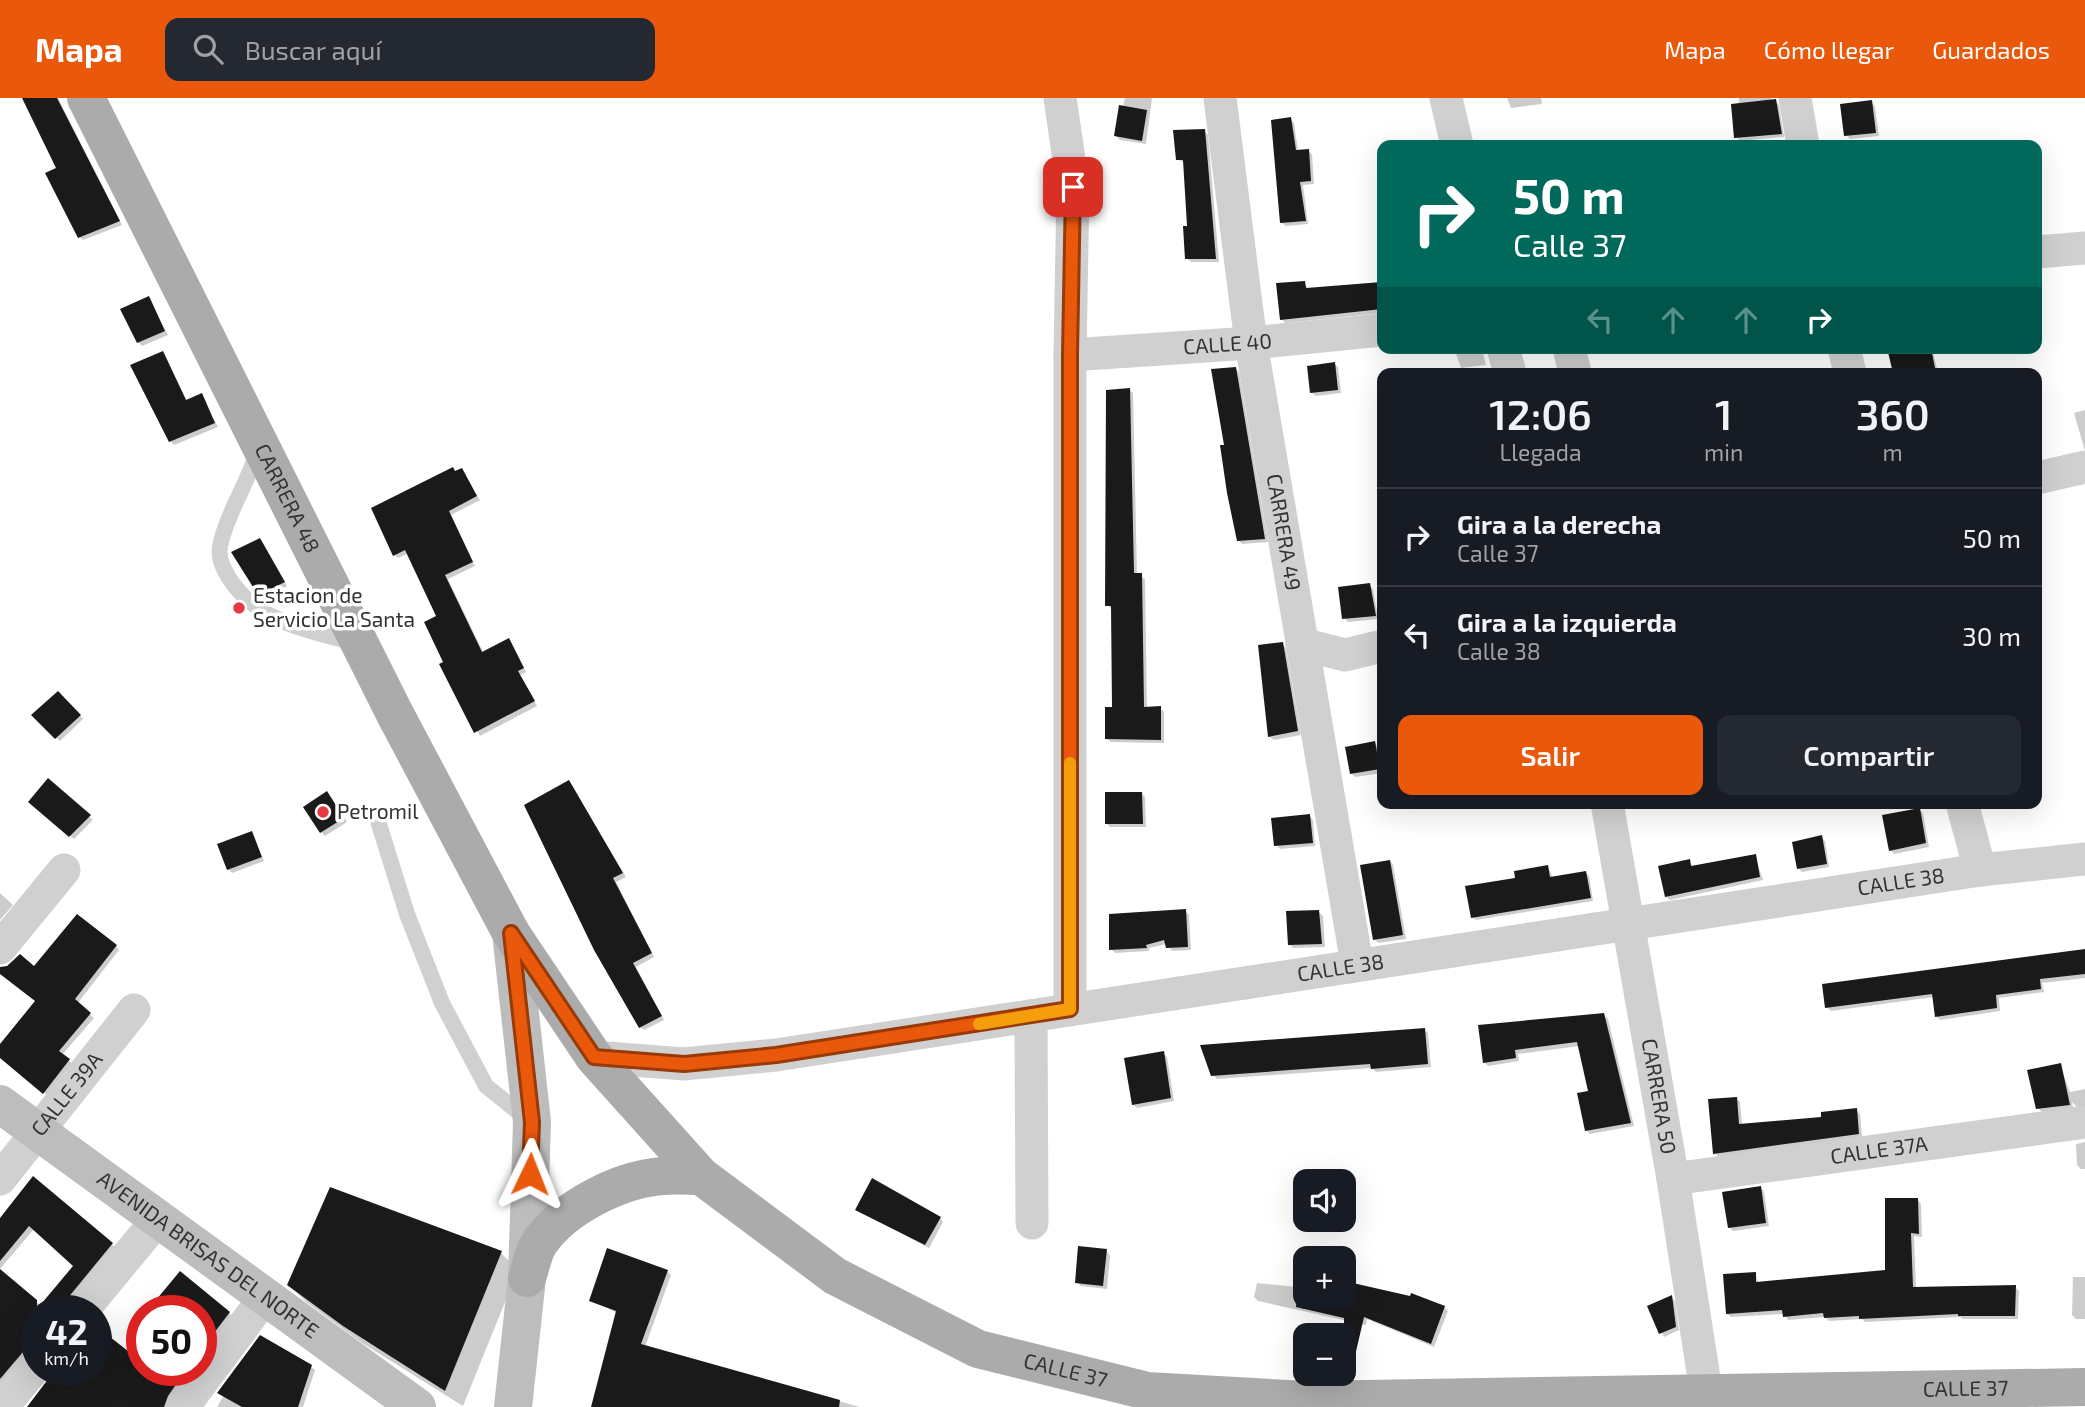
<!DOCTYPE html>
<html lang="es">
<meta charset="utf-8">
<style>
:root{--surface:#171b24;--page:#242831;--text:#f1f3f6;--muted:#9ea1a6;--line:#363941;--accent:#ea580c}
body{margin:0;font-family:"Exo 2",sans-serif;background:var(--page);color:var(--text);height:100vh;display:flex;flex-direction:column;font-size:26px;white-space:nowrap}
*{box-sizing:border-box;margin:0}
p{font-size:23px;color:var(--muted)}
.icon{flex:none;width:38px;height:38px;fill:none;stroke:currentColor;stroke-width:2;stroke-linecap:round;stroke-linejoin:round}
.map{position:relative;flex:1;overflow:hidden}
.panel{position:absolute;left:1377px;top:270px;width:665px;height:441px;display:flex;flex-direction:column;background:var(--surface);border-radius:14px;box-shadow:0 7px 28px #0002}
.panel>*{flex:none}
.banner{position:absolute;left:1377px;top:42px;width:665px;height:214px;border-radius:14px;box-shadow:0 7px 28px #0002;background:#00695c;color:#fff;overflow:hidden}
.buttons{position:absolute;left:1293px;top:1071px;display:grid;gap:14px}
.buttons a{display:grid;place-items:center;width:63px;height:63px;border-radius:14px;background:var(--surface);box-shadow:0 7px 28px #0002;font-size:35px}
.speed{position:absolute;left:21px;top:1197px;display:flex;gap:14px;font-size:35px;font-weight:700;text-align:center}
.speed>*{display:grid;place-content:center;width:91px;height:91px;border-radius:50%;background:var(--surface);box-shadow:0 7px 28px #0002;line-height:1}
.speed small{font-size:18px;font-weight:400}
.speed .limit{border:10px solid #d22;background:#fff;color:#111}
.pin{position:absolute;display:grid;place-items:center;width:60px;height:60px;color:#fff;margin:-30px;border-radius:14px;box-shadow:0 4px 10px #0006}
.me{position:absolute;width:77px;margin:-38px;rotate:2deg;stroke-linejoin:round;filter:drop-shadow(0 0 5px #0008)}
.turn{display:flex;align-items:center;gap:24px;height:147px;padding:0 21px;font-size:32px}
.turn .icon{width:91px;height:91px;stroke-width:2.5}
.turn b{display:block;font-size:49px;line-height:60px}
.lanes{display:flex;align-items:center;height:66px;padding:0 21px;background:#0003;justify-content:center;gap:35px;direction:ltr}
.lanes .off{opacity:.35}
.eta{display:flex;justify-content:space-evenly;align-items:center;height:119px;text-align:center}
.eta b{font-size:42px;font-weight:600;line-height:49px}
.button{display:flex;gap:14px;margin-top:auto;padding:14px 21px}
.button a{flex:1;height:80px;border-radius:14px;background:var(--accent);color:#fff;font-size:28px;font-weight:600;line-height:80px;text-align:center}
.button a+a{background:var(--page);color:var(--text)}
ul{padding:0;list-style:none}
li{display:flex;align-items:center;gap:21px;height:98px;padding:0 21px;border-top:2px solid var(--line)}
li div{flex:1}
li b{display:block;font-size:26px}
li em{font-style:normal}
header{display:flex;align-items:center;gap:42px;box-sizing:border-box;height:98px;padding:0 35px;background:var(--accent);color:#fff}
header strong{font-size:33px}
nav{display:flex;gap:38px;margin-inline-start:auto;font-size:24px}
.search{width:490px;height:63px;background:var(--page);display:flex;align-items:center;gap:18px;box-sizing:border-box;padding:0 24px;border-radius:14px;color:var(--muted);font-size:26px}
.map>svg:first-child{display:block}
.shadow{fill:#0003}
.building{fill:#1a1a1a}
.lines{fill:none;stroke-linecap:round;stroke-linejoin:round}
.lane{stroke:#d0d0d0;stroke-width:16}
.street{stroke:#d0d0d0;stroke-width:33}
.secondary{stroke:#bdbdbd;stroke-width:38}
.primary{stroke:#ababab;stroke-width:38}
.route-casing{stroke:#983908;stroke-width:18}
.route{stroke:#ea580c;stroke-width:12}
.slow{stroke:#f59e0b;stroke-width:12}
.poi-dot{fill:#e63946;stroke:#fff;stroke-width:2.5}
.labels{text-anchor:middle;stroke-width:7;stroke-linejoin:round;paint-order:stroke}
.street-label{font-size:21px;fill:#333;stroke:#fff}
.poi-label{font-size:21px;fill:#333;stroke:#fff;text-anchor:start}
</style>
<header>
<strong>Mapa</strong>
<div class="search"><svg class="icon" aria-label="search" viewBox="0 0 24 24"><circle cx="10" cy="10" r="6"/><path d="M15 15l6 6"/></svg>Buscar aquí</div>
<nav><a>Mapa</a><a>Cómo llegar</a><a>Guardados</a></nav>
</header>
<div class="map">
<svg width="2085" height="1309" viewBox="0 0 2085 1309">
<rect width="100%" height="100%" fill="#fff"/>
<!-- shadow -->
<g class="shadow">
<polygon points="36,0 58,0 122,127 83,142 79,139"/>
<polygon points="1125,0 1152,0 1146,46 1120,42 1116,38"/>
<polygon points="1507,0 1541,0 1542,6 1511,10"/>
<polygon points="1739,0 1771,0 1772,3 1775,3 1779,7 1784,39 1740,43 1736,39"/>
<polygon points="1871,4 1875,8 1879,38 1850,41 1846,37"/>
<polygon points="1290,21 1294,25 1298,53 1308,53 1312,56 1314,86 1303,87 1308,126 1286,128 1282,125"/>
<polygon points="1204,33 1208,37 1219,164 1191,164 1187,160 1189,130 1185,65 1177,61"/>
<polygon points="1304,184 1308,191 1382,184 1382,215 1285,225 1282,221"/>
<polygon points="148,200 168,237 142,248 138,244"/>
<polygon points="1454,250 1482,250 1486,267 1461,270"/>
<polygon points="1552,250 1586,250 1592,275 1558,275"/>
<polygon points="1771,250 1793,250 1775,254"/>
<polygon points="1888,250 1932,250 1938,275 1894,275"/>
<polygon points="163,255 187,303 201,297 218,329 174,347 170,343"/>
<polygon points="1334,266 1338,269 1341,295 1316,298 1312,295"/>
<polygon points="1235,270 1239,274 1268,444 1242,446 1238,442"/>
<polygon points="1130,292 1133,295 1137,477 1145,481 1147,610 1160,610 1164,614 1164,645 1111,644 1107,641 1113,611 1112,511 1107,507"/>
<polygon points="2085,312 2085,353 2074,315"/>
<polygon points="462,372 480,402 451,417 475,468 448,481 484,556 509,542 512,546 526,574 520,577 537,608 480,638 442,567 445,565 439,519 409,455 398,460 395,457 456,375"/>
<polygon points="260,442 287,488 263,500 260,496"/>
<polygon points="1369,487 1373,491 1378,521 1348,524 1344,520"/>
<polygon points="1282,546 1286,550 1301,637 1274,642 1270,639 1260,549"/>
<polygon points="58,595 83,621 60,643 33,617"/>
<polygon points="1375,645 1378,649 1382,675 1355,679 1352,676"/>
<polygon points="49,682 93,722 74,741 31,704"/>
<polygon points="572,688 626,779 616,784 654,859 636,869 664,922 644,932 640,929"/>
<polygon points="1142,696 1145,699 1146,729 1110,729 1106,725"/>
<polygon points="330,699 347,724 325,738 321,734"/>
<polygon points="1919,712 1923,715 1929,749 1894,756 1890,752"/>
<polygon points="1309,718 1313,722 1315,748 1280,751 1276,747"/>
<polygon points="251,735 264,763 232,775 228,771"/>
<polygon points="1821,739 1825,743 1829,769 1802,774 1799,771"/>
<polygon points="1755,758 1763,782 1670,802 1666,798 1689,763 1693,769"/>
<polygon points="1390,763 1393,767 1406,841 1378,845 1375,841"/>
<polygon points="1548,769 1553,780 1586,775 1589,778 1593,803 1476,822 1472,819 1517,781"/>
<polygon points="0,795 13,807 0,822"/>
<polygon points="1185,813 1189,817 1191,852 1172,853 1167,846 1149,850 1149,853 1115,855 1111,851"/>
<polygon points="1319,814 1323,818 1325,849 1293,850 1289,846"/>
<polygon points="116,848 119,852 77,906 94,920 62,957 73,966 48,998 0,959 0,949 37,904 0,874 0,869 34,870"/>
<polygon points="2085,853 2085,880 2042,885 2044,894 1999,900 2000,913 1940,922 1937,919 1934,899 1831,913 1827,909"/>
<polygon points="1604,917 1608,921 1634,1028 1590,1036 1586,1032 1590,994 1580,948 1518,956 1519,963 1488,968 1485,965 1480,929"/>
<polygon points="1424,932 1428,935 1431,969 1376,974 1372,970 1217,981 1213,977"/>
<polygon points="1163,955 1167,959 1174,1003 1137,1010 1133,1006"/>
<polygon points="2060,967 2070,994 2085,991 2085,1009 2077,1009 2072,1004 2073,1010 2042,1014 2038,1010"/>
<polygon points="1736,1000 1740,1004 1742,1027 1823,1021 1856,1012 1860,1016 1862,1039 1718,1059 1715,1055"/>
<polygon points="2085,1044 2085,1071 2081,1071 2077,1067 2076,1046"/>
<polygon points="33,1080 116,1150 69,1213 37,1213 37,1254 0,1289 0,1174 41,1208 76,1168 34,1131 0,1171 0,1121"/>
<polygon points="1761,1090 1764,1094 1769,1128 1733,1133 1729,1129"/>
<polygon points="331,1091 501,1155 518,1172 463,1308 362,1245 306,1204 289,1187"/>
<polygon points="1918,1102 1921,1106 1922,1139 1914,1138 1916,1191 2015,1189 2019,1193 2018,1221 1963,1221 1960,1219 1865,1224 1862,1221 1829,1223 1825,1219 1788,1222 1784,1216 1731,1219 1727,1216 1755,1175 1759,1186 1887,1174"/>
<polygon points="857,1112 940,1120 943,1124 929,1150"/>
<polygon points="1106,1153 1110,1157 1107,1191 1081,1188 1077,1184"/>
<polygon points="667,1173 671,1177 645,1249 860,1309 593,1309 618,1215 591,1203"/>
<polygon points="2073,1179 2085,1179 2085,1221 2076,1221 2072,1217"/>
<polygon points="1257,1185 1306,1190 1306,1199 1344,1199 1344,1185 1444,1209 1448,1213 1434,1249 1367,1221 1366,1227 1258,1203 1254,1199"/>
<polygon points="1671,1199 1675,1203 1679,1232 1664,1239 1649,1209"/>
<polygon points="165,1201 229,1215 233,1219 201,1261 201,1213"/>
<polygon points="245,1261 311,1269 315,1272 303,1309 217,1309"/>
<polygon points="166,1272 193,1272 169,1309 136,1309"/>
</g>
<!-- building -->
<g class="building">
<polygon points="22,0 57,0 120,123 78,140 45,75 56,70"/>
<polygon points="1776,1 1782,36 1734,40 1731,6"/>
<polygon points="1872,2 1876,35 1844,38 1840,6"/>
<polygon points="1119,7 1147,12 1142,43 1114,38"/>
<polygon points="1291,19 1296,52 1309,51 1311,83 1300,84 1306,123 1280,125 1271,22"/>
<polygon points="1205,31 1216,161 1185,161 1183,128 1187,128 1183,62 1176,62 1173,32"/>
<polygon points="1305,183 1306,190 1382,184 1382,211 1280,222 1276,185"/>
<polygon points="149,198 165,233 137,245 120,211"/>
<polygon points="1887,250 1931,250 1936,275 1893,275"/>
<polygon points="163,253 186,302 202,295 215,325 169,344 130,267"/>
<polygon points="1335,264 1338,292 1310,295 1307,268"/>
<polygon points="1236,269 1265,441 1237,443 1227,395 1220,347 1224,347 1211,271"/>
<polygon points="1130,290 1134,475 1142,475 1144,609 1161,608 1161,642 1105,641 1105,609 1112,609 1111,508 1105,508 1106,292"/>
<polygon points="453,369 455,373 462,370 477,398 449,413 473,464 445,477 482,554 509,540 524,570 518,573 535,603 474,635 439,566 443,564 424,524 436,518 405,452 393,458 371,410"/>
<polygon points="260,440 285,484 258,497 231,454"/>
<polygon points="1370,485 1376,518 1342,521 1338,489"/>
<polygon points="1283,544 1298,633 1268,639 1258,547"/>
<polygon points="58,593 81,617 55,641 31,617"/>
<polygon points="1375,643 1380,671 1350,676 1345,649"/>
<polygon points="48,680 91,717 69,739 28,704"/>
<polygon points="569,682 623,775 613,780 652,855 633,865 662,918 639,930 594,852 524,707"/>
<polygon points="327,693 344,720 320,735 303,709"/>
<polygon points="1105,694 1142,694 1143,726 1105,726"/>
<polygon points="1920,710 1926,745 1889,753 1882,717"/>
<polygon points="1310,716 1313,745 1274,748 1271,720"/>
<polygon points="252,733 262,759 227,772 217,746"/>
<polygon points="1822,737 1827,766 1797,771 1792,744"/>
<polygon points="1756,756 1760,779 1665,799 1658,768 1690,761 1691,768"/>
<polygon points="1390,762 1403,837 1373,842 1360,767"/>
<polygon points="1548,767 1550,779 1586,773 1591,800 1471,820 1465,788 1515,780 1514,773"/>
<polygon points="1186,811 1188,849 1166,850 1164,842 1146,847 1147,850 1109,852 1109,816"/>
<polygon points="1319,812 1322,846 1288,847 1286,813"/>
<polygon points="77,816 117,847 75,901 91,915 59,953 70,961 43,996 0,960 0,946 35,903 0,876 0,869 7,868 20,856 34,868"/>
<polygon points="2085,851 2085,876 2040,881 2041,891 1996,897 1997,910 1935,919 1932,896 1825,910 1822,886"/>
<polygon points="1604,915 1631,1025 1585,1033 1577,995 1588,993 1577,944 1515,952 1516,960 1483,965 1478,927"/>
<polygon points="1425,930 1428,966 1371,971 1370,966 1211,978 1200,947"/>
<polygon points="1164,953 1171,1000 1132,1007 1124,960"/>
<polygon points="2061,965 2070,1007 2036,1011 2027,972"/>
<polygon points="1737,999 1739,1026 1821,1019 1821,1014 1857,1010 1859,1036 1713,1056 1708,1001"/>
<polygon points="33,1078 113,1145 67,1201 63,1213 37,1213 37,1248 23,1254 0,1281 0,1171 37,1202 37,1211 73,1168 29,1128 0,1163 0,1120"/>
<polygon points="872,1080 941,1119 925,1147 855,1112"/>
<polygon points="1761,1088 1766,1125 1728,1130 1722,1094"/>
<polygon points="330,1089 502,1153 445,1293 343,1228 287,1187"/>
<polygon points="1885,1100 1918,1100 1919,1136 1911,1135 1913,1189 2016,1187 2015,1218 1958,1218 1958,1216 1859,1221 1859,1218 1824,1220 1823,1215 1783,1219 1782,1212 1726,1216 1723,1176 1756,1174 1756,1184 1885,1172"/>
<polygon points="1078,1148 1107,1151 1103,1188 1075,1185"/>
<polygon points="607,1150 668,1172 641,1246 840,1302 839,1309 591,1309 616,1213 589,1203"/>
<polygon points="180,1173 230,1214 201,1252 201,1213 147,1213"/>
<polygon points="1344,1183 1410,1198 1411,1195 1445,1208 1431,1246 1364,1219 1354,1262 1344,1261 1344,1220 1296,1209 1297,1199 1344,1199"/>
<polygon points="1672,1197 1676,1229 1659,1236 1647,1208"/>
<polygon points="96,1228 142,1264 142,1272 186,1272 168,1298 164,1309 27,1309 55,1272 96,1272"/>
<polygon points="260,1237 312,1267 298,1309 242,1309 217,1295"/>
</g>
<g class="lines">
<!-- lane -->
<g class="lane">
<path d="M257,354C248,385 228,413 221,444C217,458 222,468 229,480C257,524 307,532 355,545"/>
<polyline points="378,723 407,816 442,905 486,988 527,1021"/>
</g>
<!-- street -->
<g class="street">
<polyline points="1060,0 1073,89 1070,257 1070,911"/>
<path id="s1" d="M1220,0L1251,245L1357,866"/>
<polyline points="1446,0 1457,47"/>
<polyline points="1795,0 1803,47"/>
<polyline points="2037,154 2085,150"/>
<polyline points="1503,250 1510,275"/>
<polyline points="1844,250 1850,275"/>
<path id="s2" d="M1070,257L1251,245L1382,232"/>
<polyline points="2037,380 2085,369"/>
<polyline points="1302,546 1345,557 1382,548"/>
<path id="s3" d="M1607,705L1673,1081L1706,1293"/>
<polyline points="1962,705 1980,772"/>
<polyline points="0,850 64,772"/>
<polyline points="1031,918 1032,1125"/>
<path id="s4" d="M594,959L684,966L776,957L1980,772L2085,761"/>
<path id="s5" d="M0,1081L134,912"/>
<path id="s6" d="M1673,1081L2085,1024"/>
<polyline points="82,1213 158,1121"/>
<polyline points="2,1309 37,1267"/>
<polyline points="183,1309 265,1199"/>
</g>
<!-- secondary -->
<g class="secondary">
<polyline points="511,835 532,1024 527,1180 513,1309"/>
<path id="s7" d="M0,1006L417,1309"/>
</g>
<!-- primary -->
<g class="primary">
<path id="s8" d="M86,0L395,616L511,835L594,959L701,1078L835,1178L978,1251L1147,1293L1306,1302L2085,1289"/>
<path d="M527,1180C531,1169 533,1154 540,1144C565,1109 620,1081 663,1078C675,1077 688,1078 701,1078"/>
</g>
</g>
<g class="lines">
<!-- route casing -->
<g class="route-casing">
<polyline id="route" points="530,1076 532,1024 511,835 594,959 684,966 776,957 1070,911 1070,257 1073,89"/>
</g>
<!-- route -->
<use href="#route" class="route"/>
<!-- slow -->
<polyline class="slow" points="979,926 1070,911 1070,665"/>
</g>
<!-- markers -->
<g class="poi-dot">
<circle cx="239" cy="510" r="7"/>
<circle cx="323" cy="714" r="7"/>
</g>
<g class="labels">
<!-- street labels -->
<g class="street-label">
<text dy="7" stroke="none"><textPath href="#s2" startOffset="158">CALLE 40</textPath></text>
<text dy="7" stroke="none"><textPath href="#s8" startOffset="448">CARRERA 48</textPath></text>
<text dy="7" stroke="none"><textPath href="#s1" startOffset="439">CARRERA 49</textPath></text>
<text dy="7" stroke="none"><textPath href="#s4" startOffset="1321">CALLE 38</textPath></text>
<text dy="7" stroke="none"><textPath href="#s4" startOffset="754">CALLE 38</textPath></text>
<text dy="7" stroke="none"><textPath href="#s5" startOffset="108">CALLE 39A</textPath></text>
<text dy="7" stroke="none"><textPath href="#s3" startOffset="298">CARRERA 50</textPath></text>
<text dy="7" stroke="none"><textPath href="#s6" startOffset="208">CALLE 37A</textPath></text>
<text dy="7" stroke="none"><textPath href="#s7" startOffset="257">AVENIDA BRISAS DEL NORTE</textPath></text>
<text dy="7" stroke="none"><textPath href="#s8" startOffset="1664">CALLE 37</textPath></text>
<text dy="7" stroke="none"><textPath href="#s8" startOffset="2567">CALLE 37</textPath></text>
</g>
<!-- poi labels -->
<g class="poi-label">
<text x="253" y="505">Estacion de<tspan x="253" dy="24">Servicio La Santa</tspan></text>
<text x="337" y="721">Petromil</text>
</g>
</g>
</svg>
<div class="buttons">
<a><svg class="icon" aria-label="sound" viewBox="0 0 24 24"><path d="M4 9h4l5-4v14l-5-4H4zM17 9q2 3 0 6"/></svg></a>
<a>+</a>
<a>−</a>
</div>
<div class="speed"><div>42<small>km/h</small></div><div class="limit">50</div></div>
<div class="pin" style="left:1073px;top:89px;background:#d93025"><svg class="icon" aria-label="arrive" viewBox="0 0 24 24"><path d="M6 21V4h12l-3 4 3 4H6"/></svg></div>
<svg class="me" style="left:530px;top:1076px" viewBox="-20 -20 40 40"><path d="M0-17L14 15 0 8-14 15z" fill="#ea580c" stroke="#fff" stroke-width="4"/></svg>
<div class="banner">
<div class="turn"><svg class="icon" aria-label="right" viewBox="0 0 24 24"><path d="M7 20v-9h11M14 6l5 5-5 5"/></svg><div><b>50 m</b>Calle 37</div></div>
<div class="lanes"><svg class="icon off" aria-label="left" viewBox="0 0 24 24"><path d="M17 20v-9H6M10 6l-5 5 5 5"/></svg><svg class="icon off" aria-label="ahead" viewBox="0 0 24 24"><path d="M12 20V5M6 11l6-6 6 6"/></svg><svg class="icon off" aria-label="ahead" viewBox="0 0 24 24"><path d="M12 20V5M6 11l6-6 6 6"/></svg><svg class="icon" aria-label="right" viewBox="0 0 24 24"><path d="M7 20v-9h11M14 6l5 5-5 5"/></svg></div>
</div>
<section class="panel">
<div class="eta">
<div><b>12:06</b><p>Llegada</p></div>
<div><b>1</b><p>min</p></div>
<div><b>360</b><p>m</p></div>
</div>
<ul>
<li><svg class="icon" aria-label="right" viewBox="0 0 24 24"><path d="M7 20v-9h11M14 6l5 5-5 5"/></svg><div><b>Gira a la derecha</b><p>Calle 37</p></div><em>50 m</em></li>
<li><svg class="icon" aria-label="left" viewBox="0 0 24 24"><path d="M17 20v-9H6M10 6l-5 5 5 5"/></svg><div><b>Gira a la izquierda</b><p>Calle 38</p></div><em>30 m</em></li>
</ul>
<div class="button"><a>Salir</a><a>Compartir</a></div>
</section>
</div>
